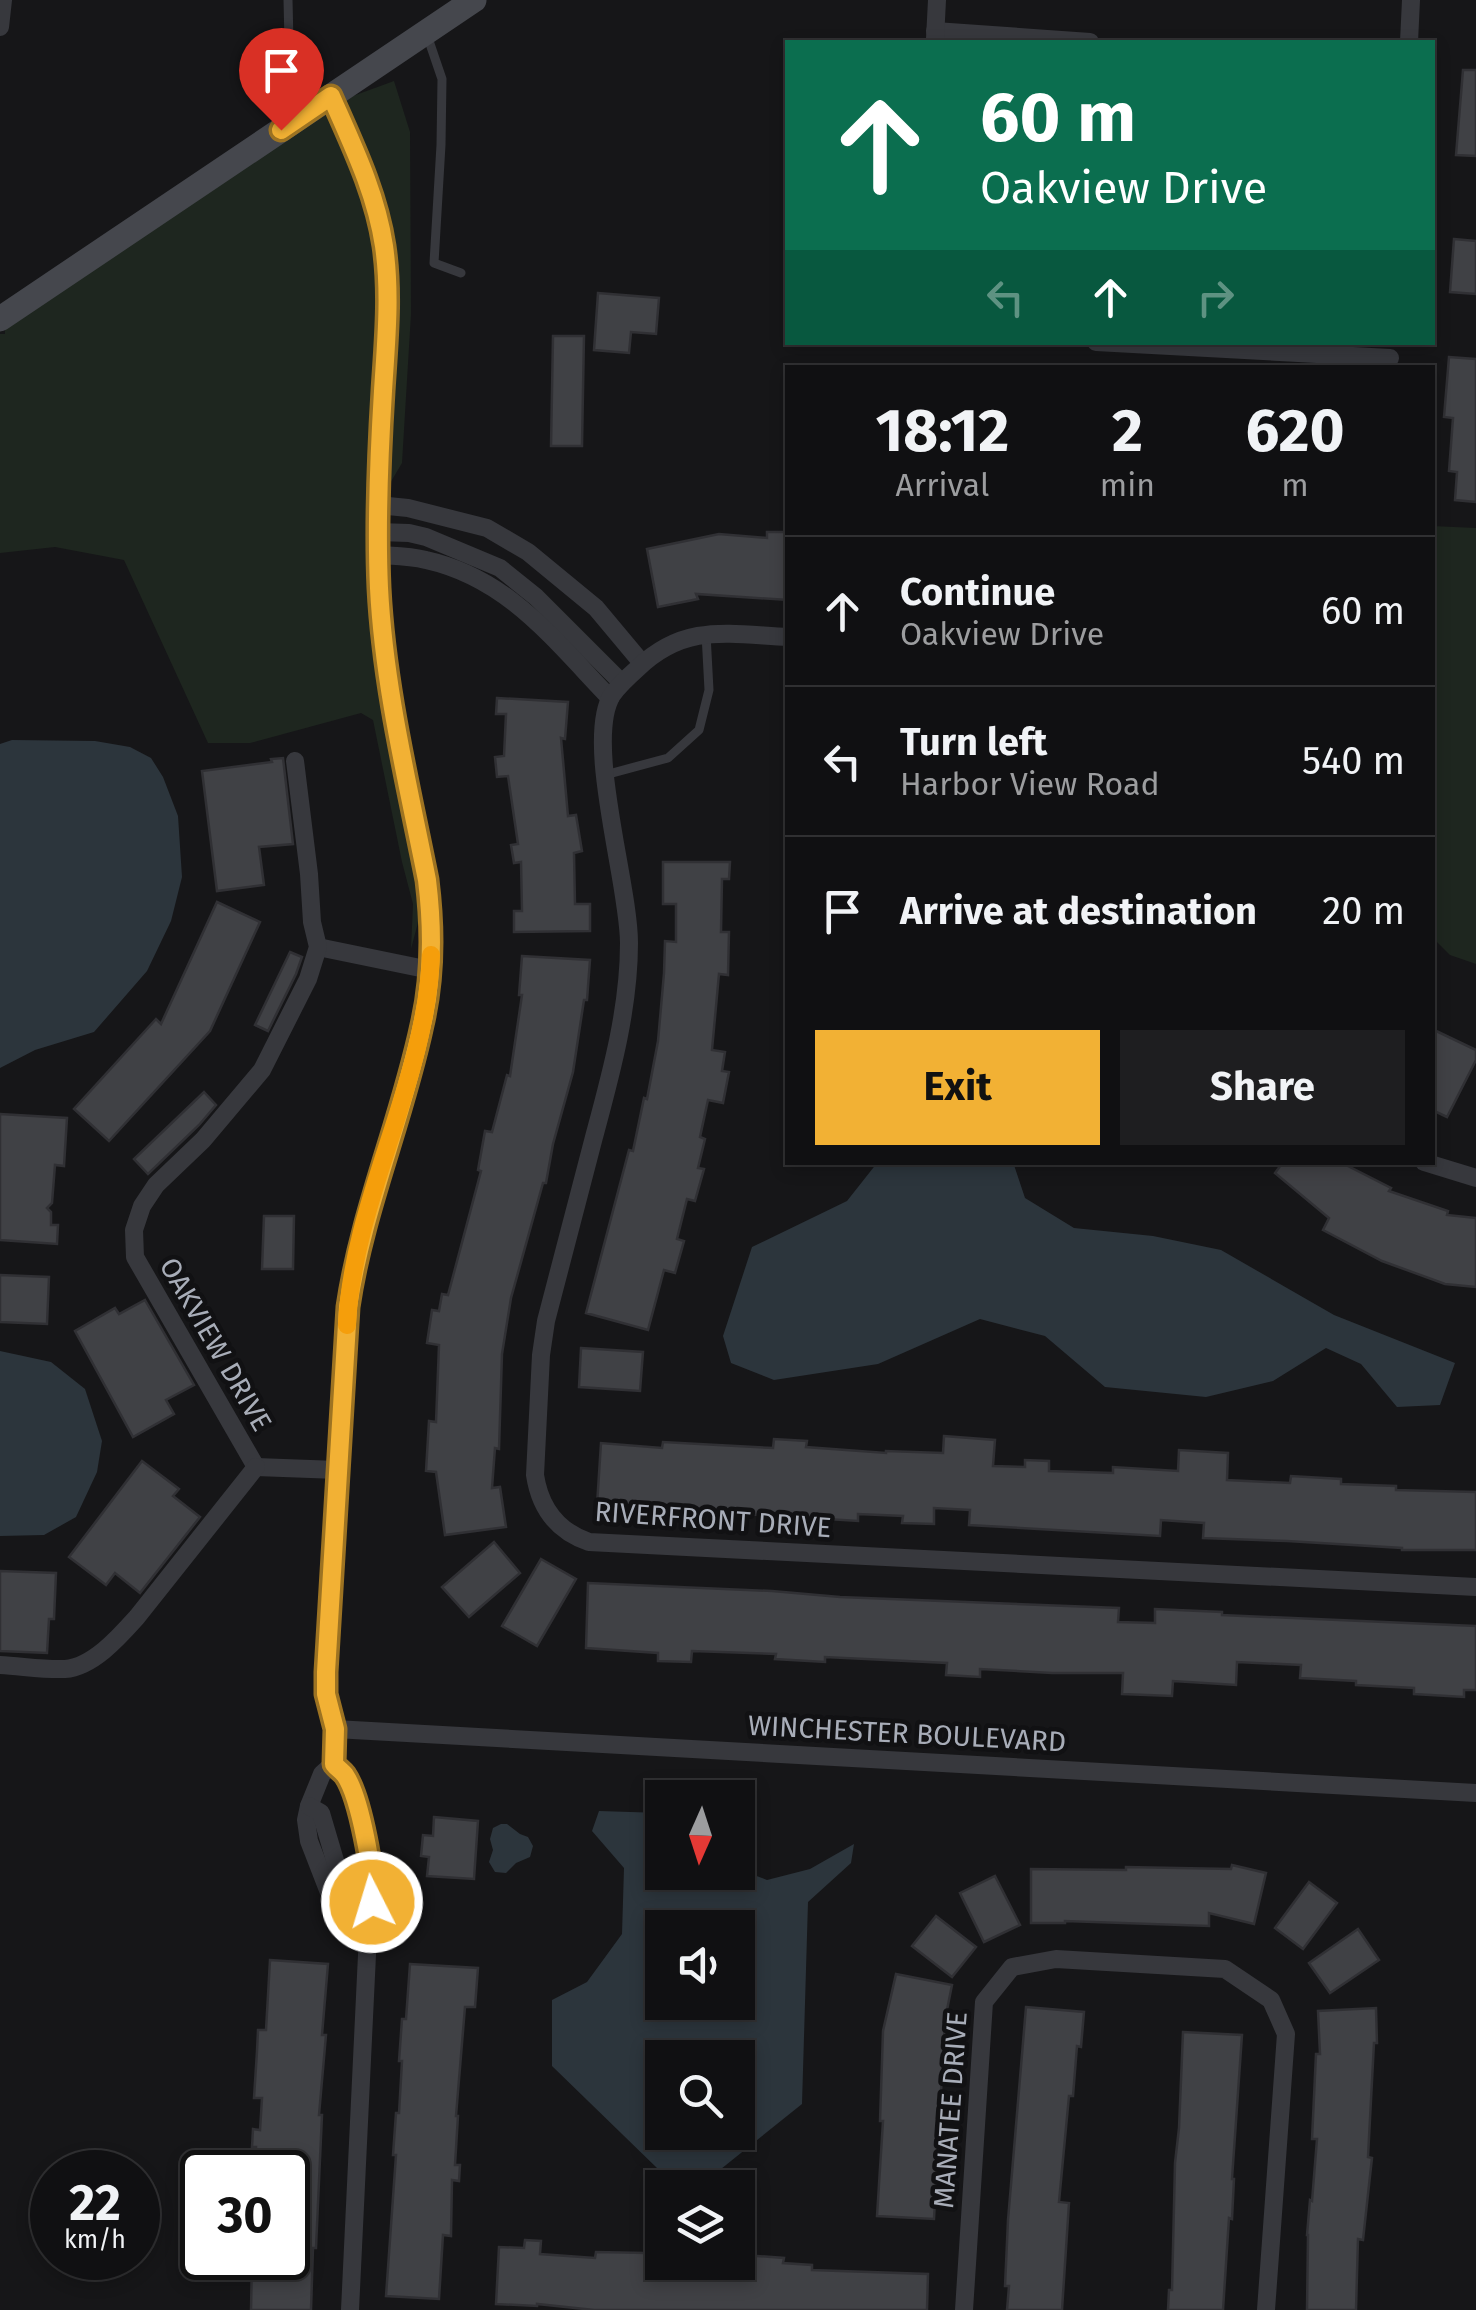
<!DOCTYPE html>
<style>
:root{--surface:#101012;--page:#1e1e20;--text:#f1f3f6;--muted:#9c9d9f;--line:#303032;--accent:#f2b134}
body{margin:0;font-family:"Fira Sans",sans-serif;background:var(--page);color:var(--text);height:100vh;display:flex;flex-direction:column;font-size:38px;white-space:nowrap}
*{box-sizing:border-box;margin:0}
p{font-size:32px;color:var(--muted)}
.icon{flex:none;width:55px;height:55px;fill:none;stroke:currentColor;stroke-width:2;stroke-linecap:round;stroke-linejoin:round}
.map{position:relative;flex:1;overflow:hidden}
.drawer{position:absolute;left:785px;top:365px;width:650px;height:800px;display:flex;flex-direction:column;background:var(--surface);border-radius:0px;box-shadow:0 5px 15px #0003,0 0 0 2px var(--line)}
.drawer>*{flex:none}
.banner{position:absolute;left:785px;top:40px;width:650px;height:305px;border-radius:0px;box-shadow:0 5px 15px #0003,0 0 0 2px var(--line);background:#0b6e4f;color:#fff;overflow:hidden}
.needle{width:65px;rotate:183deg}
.tools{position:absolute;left:645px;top:1780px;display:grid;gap:20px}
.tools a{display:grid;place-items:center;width:110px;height:110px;border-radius:0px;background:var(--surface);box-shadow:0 5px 15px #0003,0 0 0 2px var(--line);font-size:50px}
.speed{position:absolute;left:30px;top:2150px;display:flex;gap:20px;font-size:50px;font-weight:700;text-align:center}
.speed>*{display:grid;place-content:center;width:130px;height:130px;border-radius:50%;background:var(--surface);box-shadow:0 5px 15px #0003,0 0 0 2px var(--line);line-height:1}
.speed small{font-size:25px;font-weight:400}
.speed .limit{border:5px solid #111;border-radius:15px;background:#fff;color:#111}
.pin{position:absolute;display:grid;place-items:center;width:85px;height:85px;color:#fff;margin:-102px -42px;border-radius:50% 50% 50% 0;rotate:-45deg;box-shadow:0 0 10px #0007}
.pin .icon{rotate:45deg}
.me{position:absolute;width:110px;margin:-55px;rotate:355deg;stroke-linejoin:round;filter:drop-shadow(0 0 8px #0008)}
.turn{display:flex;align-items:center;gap:35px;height:210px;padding:0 30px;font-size:45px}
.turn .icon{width:130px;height:130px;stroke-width:2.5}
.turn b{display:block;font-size:70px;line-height:85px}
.lanes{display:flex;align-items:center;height:95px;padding:0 30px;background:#0003;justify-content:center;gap:50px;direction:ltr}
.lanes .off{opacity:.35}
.eta{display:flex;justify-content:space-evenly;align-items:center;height:170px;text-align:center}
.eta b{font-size:60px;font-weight:700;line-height:70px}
.cta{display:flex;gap:20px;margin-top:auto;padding:20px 30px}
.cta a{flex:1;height:115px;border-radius:0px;background:var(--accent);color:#111;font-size:40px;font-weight:700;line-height:115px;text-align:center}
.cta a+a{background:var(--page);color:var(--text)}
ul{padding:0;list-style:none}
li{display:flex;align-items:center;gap:30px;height:150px;padding:0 30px;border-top:2px solid var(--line)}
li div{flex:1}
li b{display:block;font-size:38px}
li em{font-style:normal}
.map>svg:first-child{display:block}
.green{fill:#1e261f}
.water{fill:#2c353c;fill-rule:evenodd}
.building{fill:#404145;stroke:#303034;stroke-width:2.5}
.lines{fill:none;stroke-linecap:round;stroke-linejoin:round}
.lane{stroke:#37383d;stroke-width:9}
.street{stroke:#37383d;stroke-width:18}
.secondary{stroke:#45474d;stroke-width:25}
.route-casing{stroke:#9d7322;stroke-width:25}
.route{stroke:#f2b134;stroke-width:18}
.slow{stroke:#f59e0b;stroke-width:18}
.labels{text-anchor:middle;stroke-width:9;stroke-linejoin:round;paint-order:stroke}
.street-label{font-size:28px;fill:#a8adb8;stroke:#111113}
</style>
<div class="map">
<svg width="1476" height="2310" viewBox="0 0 1476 2310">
<rect width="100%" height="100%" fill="#161618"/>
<!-- green -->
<g class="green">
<path d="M394,81L410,132L411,314L402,463L389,485L399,300C396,221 378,173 346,101L353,96Z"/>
<path d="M327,113C357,180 375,225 378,300L367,516L371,644L416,883L420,915L411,949L413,904L402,862L373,720L361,713L250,743H208L124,560L55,547L0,553V334H5V329Z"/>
<polygon points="1432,526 1476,528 1476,964 1450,955 1433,938"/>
</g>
<!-- water -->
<g class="water">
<polygon points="12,740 95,741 130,747 151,758 163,777 178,816 182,877 171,921 147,971 94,1032 35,1050 0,1068 0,744"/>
<polygon points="1013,1162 1025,1198 1074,1228 1153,1236 1221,1250 1334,1315 1455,1363 1440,1405 1397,1407 1361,1364 1326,1348 1273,1381 1206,1397 1105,1387 1045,1336 980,1319 878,1364 774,1380 731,1363 723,1336 752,1247 847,1201 877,1163"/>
<polygon points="0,1351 51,1362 85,1389 102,1441 97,1472 76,1517 44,1535 0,1536"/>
<path d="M599,1811L662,1813V1872H738V1869L767,1880L810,1869L854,1844L851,1863L808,1902L802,2104L721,2169L657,2168L552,2066V2000L587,1982L622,1934L624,1868L592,1831ZM662,1928H738V2002H662ZM662,2058H738V2132H662Z"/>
<polygon points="501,1824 507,1824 520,1834 528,1837 533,1846 530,1857 516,1863 506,1873 495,1872 489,1862 493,1850 490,1839 493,1828"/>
</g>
<!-- building -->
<g class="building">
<polygon points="1463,70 1476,70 1476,156 1456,155"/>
<polygon points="1454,239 1476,241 1476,294 1450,292"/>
<polygon points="598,293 659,298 656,334 631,332 629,353 594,350"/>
<polygon points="553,336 584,336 582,446 551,446"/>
<polygon points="1449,357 1476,359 1476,502 1455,500 1457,472 1449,471 1453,418 1444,417"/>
<polygon points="767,532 788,532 788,600 696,594 698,599 658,607 647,549 719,534 767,538"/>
<polygon points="497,698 568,702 565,739 561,738 568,816 576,815 582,851 574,853 575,904 590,904 590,931 514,932 514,911 522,911 521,862 514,863 511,845 518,844 508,776 497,777 495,757 504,756 506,714 496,714"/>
<polygon points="283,758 293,844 259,847 264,885 217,891 202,771 272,762 271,759"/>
<polygon points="663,862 730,862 729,879 722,879 721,932 729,932 728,975 719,974 712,1050 725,1052 722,1071 729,1072 723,1103 708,1100 700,1137 705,1139 698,1168 704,1169 695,1201 687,1199 677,1239 684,1241 675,1273 664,1270 648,1330 586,1313 629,1150 633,1151 644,1098 647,1099 658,1041 664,973 665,941 676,942 676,904 663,904"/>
<polygon points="217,902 260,922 210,1031 109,1141 74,1109 156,1019 161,1024"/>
<polygon points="290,952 302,957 296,974 268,1031 255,1025"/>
<polygon points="522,956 590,960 587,1000 584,1000 573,1072 553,1144 546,1183 543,1183 511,1298 502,1354 499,1449 495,1448 492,1488 500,1487 506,1527 445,1535 436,1472 426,1471 429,1421 436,1422 439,1345 427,1343 432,1310 439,1311 442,1294 448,1295 481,1171 478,1170 485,1131 492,1132 507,1075 510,1076 522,995 519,995"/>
<polygon points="1432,1029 1476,1050 1476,1060 1447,1117 1432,1110"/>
<polygon points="204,1092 216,1105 199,1125 148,1174 134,1159"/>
<polygon points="0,1114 67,1118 64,1166 55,1165 52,1203 47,1208 51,1212 51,1225 58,1225 57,1244 0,1240"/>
<polygon points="1283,1162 1340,1162 1391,1188 1389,1191 1448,1211 1447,1215 1476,1218 1476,1287 1445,1284 1382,1261 1323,1230 1329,1218 1275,1173"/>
<polygon points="264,1216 294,1216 293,1269 262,1269"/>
<polygon points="0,1275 49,1277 47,1324 0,1322"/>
<polygon points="145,1300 194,1385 166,1400 174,1414 133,1437 75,1331 115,1308 119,1314"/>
<polygon points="581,1348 643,1352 640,1391 579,1387"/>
<polygon points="944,1436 995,1440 993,1466 1025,1467 1025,1460 1049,1461 1049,1471 1113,1473 1113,1467 1178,1471 1179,1450 1228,1453 1227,1480 1290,1483 1291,1476 1341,1479 1341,1484 1396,1486 1396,1490 1476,1492 1476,1550 1402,1550 1402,1548 1287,1541 1203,1538 1204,1523 1161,1520 1160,1536 969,1525 970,1510 934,1508 934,1524 902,1523 903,1516 858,1514 858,1521 597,1505 601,1443 662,1448 663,1442 773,1448 774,1439 807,1441 806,1447 886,1453 886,1451 943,1453"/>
<polygon points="142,1461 179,1489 173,1496 200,1517 140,1593 115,1573 106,1585 69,1557"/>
<polygon points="494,1542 520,1573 469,1617 442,1587"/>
<polygon points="541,1559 576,1579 537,1646 502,1626"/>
<polygon points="0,1571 56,1573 54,1619 49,1619 47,1653 0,1651"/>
<polygon points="588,1583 772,1591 840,1597 1119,1608 1118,1622 1155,1623 1155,1609 1222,1612 1222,1615 1476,1626 1476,1690 1464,1690 1464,1697 1414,1694 1414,1688 1356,1685 1356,1681 1300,1678 1301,1665 1237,1662 1236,1685 1173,1681 1172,1696 1122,1694 1123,1673 1052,1673 980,1669 980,1677 946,1675 947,1663 825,1657 825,1662 775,1659 776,1654 692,1651 691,1662 658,1661 658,1653 586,1648"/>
<polygon points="434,1817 478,1821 474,1879 427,1876 429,1857 421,1856 423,1835 433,1836"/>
<polygon points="1232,1865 1266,1873 1254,1924 1209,1913 1209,1926 1065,1921 1065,1923 1031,1923 1031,1869 1126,1870 1126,1867 1231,1869"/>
<polygon points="995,1876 1020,1925 984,1942 960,1893"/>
<polygon points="1309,1882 1337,1903 1303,1949 1275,1928"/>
<polygon points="936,1916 976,1947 952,1977 912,1946"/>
<polygon points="1358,1929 1379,1960 1330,1993 1309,1963"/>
<polygon points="270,1960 328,1964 322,2035 326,2035 319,2115 322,2115 316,2248 313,2248 311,2310 251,2310 252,2258 288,2258 288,2172 256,2172 256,2147 252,2147 253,2129 260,2130 262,2098 254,2098 257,2051 258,2030 266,2030"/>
<polygon points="410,1964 478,1968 475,2007 465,2007 456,2116 458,2116 455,2165 460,2165 459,2181 452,2180 451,2236 443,2235 439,2299 386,2296 396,2155 393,2155 396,2113 399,2113 402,2061 399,2061 402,2019 406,2019"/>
<polygon points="896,1974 952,1985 945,2020 934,2219 877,2216 883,2121 880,2121 883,2031"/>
<polygon points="1026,2007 1084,2012 1081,2047 1077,2046 1073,2096 1069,2096 1059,2202 1069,2203 1062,2310 1007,2310 1009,2286 1005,2286 1008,2220"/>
<polygon points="1376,2008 1377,2043 1374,2043 1368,2157 1372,2158 1363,2240 1358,2239 1356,2310 1307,2310 1308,2235 1307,2235 1310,2200 1312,2201 1317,2139 1312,2139 1316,2054 1320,2054 1318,2011"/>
<polygon points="1183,2032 1242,2035 1232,2179 1234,2179 1232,2219 1229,2218 1223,2310 1168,2310 1169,2290 1172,2290 1175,2163 1179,2128"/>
<polygon points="525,2240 541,2241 540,2254 595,2258 596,2252 646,2253 647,2246 662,2247 662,2262 743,2262 744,2255 784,2258 783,2263 812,2265 812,2270 928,2274 927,2310 594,2310 537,2304 537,2306 496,2304 499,2247 524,2248"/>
</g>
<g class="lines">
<!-- lane -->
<g class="lane">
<polyline points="288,0 289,42 296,77 311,107"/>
<polyline points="427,35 442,79 441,145 434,263 461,273"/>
<polyline points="605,775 668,758 699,730 709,690 706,634"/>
</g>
<!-- street -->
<g class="street">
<polyline points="0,27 3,0"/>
<polyline points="935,31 1090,42"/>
<polyline points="935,39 937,0"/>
<polyline points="1409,42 1411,0"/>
<path d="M331,96C364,169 385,218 388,300C381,423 368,549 386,672C400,770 435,865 430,965C428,1014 413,1060 400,1106C385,1155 371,1204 357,1252L348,1307L326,1672V1694L335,1729L333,1764L322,1774L309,1806L306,1820L309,1841L328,1890L334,1896L354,1902L369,1913"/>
<polyline points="1096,342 1390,358"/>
<polyline points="378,505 408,508 487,528 528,552 596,608 642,663"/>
<polyline points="378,532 409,533 426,537 500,568 536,597 622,683"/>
<path d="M379,555C394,556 410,556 426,560C508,578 554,640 610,698"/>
<path d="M788,637C728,634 685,623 638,668C629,676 619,685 612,695C584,741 629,883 629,943C629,1009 611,1074 594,1137C578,1198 562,1260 546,1321L541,1355L535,1475C540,1508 557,1531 589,1542L1476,1587"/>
<polyline points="318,947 430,970"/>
<polyline points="1424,1162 1476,1178"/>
<polyline points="256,1467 135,1257 134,1230 142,1206 156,1185 203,1140 262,1070 308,979 318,947 312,922 309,874 295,761"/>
<polyline points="256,1467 338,1470"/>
<path d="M0,1665C21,1666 44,1670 65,1669C93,1667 120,1636 137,1617L256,1467"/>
<polyline points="335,1729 1476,1793"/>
<polyline points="333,1764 345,1775 356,1803 368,1854 374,1883 373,1903 369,1913 350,2310"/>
<polyline points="309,1806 321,1813 339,1874 346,1892 354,1902"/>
<polyline points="964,2310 984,2002 1012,1967 1056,1959 1225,1969 1271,2000 1286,2034 1266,2310"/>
</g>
<!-- secondary -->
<polyline class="secondary" points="0,319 474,0"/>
</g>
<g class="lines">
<!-- route casing -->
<g class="route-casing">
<path id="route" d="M281,130L331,96C353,146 376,193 384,246C391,294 386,343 383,391C379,456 376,522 379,588C384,687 408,784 427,880C433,929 433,978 422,1025C402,1120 362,1211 348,1307L326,1672V1694L335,1729L334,1764C337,1768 342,1771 345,1775C360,1797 375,1877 372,1902"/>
</g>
<!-- route -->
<use href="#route" class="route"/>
<!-- slow -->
<path class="slow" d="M347,1325C353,1198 426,1083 431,955"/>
</g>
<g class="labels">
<!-- street labels -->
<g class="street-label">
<text transform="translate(216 1344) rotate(60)" y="10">OAKVIEW DRIVE</text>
<text transform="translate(713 1519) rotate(4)" y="10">RIVERFRONT DRIVE</text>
<text transform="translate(907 1733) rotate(3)" y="10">WINCHESTER BOULEVARD</text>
<text transform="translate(950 2110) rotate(-86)" y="10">MANATEE DRIVE</text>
</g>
</g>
</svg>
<div class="tools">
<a><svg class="needle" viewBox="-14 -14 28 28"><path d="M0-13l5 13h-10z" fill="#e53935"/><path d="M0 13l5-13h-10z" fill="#9c9d9f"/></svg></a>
<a><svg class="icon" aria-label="sound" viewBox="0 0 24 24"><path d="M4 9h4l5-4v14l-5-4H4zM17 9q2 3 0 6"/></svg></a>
<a><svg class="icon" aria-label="search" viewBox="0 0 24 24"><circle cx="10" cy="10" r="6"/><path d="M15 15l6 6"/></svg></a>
<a><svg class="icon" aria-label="layers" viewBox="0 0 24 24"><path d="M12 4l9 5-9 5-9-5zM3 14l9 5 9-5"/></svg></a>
</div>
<div class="speed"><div>22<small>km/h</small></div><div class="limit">30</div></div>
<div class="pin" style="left:281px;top:130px;background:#d93025"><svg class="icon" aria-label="arrive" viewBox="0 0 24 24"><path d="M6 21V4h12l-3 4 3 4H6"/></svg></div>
<svg class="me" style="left:372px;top:1902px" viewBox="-20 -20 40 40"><circle r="17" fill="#f2b134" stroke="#fff" stroke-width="3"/><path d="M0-11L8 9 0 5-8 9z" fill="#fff"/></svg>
<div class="banner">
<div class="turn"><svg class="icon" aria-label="ahead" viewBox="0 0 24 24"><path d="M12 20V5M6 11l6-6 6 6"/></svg><div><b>60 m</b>Oakview Drive</div></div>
<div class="lanes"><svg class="icon off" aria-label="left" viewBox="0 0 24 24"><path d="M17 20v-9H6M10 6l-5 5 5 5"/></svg><svg class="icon" aria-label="ahead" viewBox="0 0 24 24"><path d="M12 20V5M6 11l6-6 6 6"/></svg><svg class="icon off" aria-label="right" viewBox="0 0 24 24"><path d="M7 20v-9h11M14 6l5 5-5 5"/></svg></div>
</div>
<section class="drawer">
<div class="eta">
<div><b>18:12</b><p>Arrival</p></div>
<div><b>2</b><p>min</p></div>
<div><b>620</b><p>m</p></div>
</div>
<ul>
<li><svg class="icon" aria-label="ahead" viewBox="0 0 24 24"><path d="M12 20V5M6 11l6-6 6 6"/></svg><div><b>Continue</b><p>Oakview Drive</p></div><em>60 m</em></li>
<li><svg class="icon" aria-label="left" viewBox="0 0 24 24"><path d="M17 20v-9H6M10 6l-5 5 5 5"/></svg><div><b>Turn left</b><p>Harbor View Road</p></div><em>540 m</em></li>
<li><svg class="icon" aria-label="arrive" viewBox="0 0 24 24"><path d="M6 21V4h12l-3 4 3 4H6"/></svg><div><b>Arrive at destination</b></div><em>20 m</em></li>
</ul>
<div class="cta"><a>Exit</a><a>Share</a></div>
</section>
</div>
